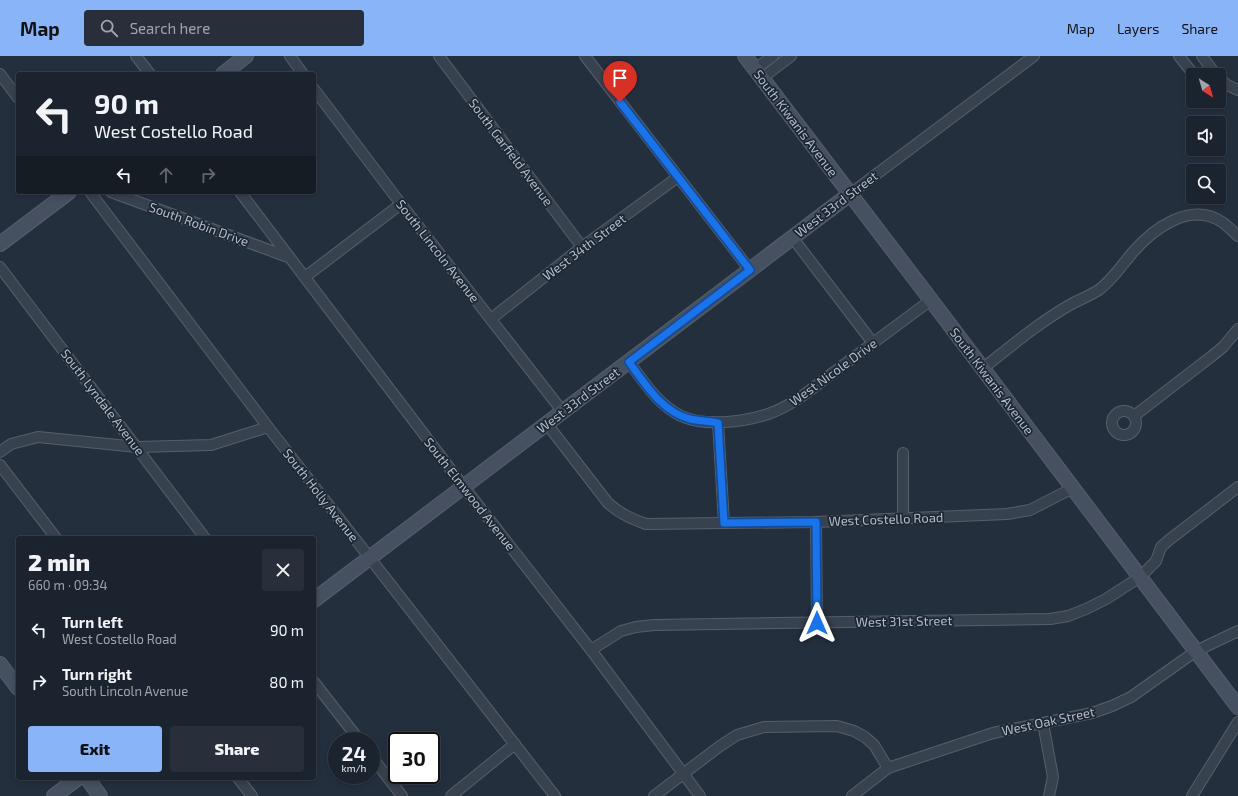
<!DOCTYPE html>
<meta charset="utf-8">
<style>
:root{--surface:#1b232e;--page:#282f3a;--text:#f1f3f6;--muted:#a0a4aa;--line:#39404a;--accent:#8ab4f8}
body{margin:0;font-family:"Exo 2",sans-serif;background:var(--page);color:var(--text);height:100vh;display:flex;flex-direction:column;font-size:15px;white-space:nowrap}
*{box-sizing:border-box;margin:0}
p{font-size:13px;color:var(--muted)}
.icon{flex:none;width:22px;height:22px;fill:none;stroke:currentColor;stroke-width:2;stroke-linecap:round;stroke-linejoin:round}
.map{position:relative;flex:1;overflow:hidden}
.panel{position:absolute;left:16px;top:480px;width:300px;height:244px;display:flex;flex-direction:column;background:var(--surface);border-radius:4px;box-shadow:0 2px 6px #0003,0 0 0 1px var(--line)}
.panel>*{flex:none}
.banner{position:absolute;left:16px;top:16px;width:300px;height:122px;border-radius:4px;box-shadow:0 2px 6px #0003,0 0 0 1px var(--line);background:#1b232e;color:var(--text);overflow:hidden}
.needle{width:26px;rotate:143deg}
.tools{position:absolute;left:1186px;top:12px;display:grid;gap:8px}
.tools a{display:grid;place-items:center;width:40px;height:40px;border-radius:4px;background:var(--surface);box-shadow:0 2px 6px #0003,0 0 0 1px var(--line);font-size:20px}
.speed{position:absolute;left:328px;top:676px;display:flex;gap:8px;font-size:20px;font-weight:700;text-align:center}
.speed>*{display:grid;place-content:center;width:52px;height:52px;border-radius:50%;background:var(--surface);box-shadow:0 2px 6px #0003,0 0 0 1px var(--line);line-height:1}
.speed small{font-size:10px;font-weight:400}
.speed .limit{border:2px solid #111;border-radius:6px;background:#fff;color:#111}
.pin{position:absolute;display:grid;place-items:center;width:34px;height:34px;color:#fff;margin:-41px -17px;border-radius:50% 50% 50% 0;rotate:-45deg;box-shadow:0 0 4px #0007}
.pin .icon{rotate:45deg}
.me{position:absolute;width:44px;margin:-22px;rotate:0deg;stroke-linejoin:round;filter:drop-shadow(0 0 3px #0008)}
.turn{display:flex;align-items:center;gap:14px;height:84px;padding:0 12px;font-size:18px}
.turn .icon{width:52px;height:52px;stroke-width:2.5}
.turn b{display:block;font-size:28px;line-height:34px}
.lanes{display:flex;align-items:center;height:38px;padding:0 12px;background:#0003;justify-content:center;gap:20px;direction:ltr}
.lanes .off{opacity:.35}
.round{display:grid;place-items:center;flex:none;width:42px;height:42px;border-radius:4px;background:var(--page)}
.summary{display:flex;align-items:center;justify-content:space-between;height:68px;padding:0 12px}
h1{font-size:24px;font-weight:800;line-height:30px}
.primary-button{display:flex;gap:8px;margin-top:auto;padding:8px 12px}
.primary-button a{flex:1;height:46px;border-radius:4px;background:var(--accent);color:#111;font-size:16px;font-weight:800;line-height:46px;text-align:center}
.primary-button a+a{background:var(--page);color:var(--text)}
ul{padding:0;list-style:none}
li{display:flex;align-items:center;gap:12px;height:52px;padding:0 12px}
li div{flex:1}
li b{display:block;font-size:15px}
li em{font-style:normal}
header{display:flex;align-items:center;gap:24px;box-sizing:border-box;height:56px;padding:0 20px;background:var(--accent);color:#111}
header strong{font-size:19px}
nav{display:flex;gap:22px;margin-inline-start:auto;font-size:14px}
.search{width:280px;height:36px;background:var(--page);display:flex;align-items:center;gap:10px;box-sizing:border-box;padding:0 14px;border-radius:4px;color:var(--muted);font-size:15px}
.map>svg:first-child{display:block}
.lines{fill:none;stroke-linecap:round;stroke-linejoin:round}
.street-casing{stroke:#565f6c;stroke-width:12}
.secondary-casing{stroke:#565f6c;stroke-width:16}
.street{stroke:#38414e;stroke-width:10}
.secondary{stroke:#465061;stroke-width:14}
.route-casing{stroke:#114b97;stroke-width:10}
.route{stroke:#1a73e8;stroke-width:7}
.labels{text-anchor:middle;stroke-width:3.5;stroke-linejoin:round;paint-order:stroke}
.street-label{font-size:13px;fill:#b4bcc9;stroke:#1d2633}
</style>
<header>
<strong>Map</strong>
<div class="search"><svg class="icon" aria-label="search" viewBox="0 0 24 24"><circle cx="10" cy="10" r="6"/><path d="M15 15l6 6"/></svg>Search here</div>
<nav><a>Map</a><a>Layers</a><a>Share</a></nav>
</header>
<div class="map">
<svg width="1238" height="740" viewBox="0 0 1238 740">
<rect width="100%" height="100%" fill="#242f3e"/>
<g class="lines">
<!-- street casing -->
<g class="street-casing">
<g id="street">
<polyline points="136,0 150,18"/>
<polyline points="290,0 303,18"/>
<polyline points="439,0 582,191"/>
<polyline points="585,0 750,214"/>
<polyline points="1179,0 1194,19"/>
<polyline points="1202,0 1216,19"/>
<polyline points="755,13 773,0"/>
<polyline points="0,18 18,42"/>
<polyline points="762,22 791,0"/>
<polyline points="1219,22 1227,29 1238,34"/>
<polyline points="314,33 401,148 563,356"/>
<polyline points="90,136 268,371 555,740"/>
<polyline points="111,136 288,201"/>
<polyline points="240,136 464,431 591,594 700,740"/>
<polyline points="850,138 1034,0"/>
<polyline points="792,181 873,287"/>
<polyline points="0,211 205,482"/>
<polyline points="305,221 401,148"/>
<polyline points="491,263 582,191 678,121"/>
<path d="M629,306C644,326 658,349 681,360C706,371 743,366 768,358C792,350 813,332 834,316C866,292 899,268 931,244"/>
<path d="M982,313C1010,291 1037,268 1068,250C1078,244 1090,240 1100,233C1113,223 1122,209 1133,196C1153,173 1190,145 1222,166C1228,170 1233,176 1238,180"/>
<circle cx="1124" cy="367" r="12"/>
<polyline points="1134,360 1212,300 1223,291 1238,273"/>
<polyline points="718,367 724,467"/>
<path d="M547,368L608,447C620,458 632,463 646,468L816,466L1007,458L1030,454L1073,432"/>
<polyline points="0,396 11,388 38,381 137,391 211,389 268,371"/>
<polyline points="903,397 903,462"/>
<polyline points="0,409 56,482"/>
<polyline points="816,466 817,567"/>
<polyline points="591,594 621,575 636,571 654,569 1050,563 1068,560 1086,553 1106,543 1140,521 1156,505 1161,491 1169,484 1238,431"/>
<polyline points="314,626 360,685"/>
<polyline points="1043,667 1053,721 1049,740"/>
<polyline points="371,700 402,740"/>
<polyline points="238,722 252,740"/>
<polyline points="451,740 515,688"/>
<polyline points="654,740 720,690 737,679 764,671 837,670 854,675 865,681 874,689 888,712"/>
<polyline points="852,740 888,712 993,677 1092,657 1112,650 1131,641 1196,595 1238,575"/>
<polyline points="1192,740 1238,666"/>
</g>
</g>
<!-- secondary casing -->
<g class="secondary-casing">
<g id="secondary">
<polyline points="745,0 931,244 1238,651"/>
<polyline points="223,18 246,0"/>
<polyline points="0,188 69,136"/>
<polyline points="314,544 850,138"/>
<polyline points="0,608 18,632"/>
<polyline points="87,722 100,740"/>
<polyline points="54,740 78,722"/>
</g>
</g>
<!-- street -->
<use href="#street" class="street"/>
<!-- secondary -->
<use href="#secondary" class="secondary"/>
</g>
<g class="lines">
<!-- route casing -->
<g class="route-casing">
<path id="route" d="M620,46L750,214L629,306C645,328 662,356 690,363C699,365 709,365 718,367L724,467L816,466L817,567"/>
</g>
<!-- route -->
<use href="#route" class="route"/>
</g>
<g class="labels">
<!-- street labels -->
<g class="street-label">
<text transform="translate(796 67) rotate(53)" y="5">South Kiwanis Avenue</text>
<text transform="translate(511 96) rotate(53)" y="5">South Garfield Avenue</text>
<text transform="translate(836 148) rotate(-37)" y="5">West 33rd Street</text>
<text transform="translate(199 168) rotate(20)" y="5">South Robin Drive</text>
<text transform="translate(584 191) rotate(-37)" y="5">West 34th Street</text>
<text transform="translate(438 195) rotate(52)" y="5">South Lincoln Avenue</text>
<text transform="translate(833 316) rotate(-36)" y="5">West Nicole Drive</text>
<text transform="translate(992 325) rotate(53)" y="5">South Kiwanis Avenue</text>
<text transform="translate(578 344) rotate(-37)" y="5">West 33rd Street</text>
<text transform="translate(103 346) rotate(53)" y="5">South Lyndale Avenue</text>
<text transform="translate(470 438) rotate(52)" y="5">South Elmwood Avenue</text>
<text transform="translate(321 439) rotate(52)" y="5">South Holly Avenue</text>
<text transform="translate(886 463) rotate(-2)" y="5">West Costello Road</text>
<text transform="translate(904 565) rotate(-1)" y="5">West 31st Street</text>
<text transform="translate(1048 665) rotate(-12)" y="5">West Oak Street</text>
</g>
</g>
</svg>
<div class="tools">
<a><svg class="needle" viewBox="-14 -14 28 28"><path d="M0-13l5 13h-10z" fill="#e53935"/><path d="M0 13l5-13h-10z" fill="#a0a4aa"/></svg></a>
<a><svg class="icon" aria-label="sound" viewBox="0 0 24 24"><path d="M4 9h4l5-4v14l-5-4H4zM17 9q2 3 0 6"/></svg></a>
<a><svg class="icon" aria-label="search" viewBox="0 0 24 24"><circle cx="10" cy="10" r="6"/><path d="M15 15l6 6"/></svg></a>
</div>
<div class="speed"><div>24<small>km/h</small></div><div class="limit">30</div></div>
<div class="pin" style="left:620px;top:46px;background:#d93025"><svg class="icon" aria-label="arrive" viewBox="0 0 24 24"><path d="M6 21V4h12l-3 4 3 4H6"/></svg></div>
<svg class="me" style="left:817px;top:567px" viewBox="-20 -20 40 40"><path d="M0-17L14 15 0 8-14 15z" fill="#1a73e8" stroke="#fff" stroke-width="4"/></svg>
<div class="banner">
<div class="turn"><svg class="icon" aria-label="left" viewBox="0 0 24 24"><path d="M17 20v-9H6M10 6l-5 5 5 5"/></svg><div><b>90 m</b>West Costello Road</div></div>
<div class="lanes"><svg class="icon" aria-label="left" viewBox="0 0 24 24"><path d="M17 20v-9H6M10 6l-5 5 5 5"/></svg><svg class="icon off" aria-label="ahead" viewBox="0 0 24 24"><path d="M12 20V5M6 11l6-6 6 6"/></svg><svg class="icon off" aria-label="right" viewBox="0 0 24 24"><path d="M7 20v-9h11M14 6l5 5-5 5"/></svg></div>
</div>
<section class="panel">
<div class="summary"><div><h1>2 min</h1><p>660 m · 09:34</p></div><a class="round"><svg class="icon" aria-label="close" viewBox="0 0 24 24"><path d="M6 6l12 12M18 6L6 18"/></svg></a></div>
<ul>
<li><svg class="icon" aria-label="left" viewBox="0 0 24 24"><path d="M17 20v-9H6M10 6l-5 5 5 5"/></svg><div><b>Turn left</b><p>West Costello Road</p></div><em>90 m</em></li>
<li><svg class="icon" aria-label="right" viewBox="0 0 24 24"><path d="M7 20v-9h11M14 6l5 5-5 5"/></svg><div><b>Turn right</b><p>South Lincoln Avenue</p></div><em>80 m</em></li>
</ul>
<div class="primary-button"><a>Exit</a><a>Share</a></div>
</section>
</div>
